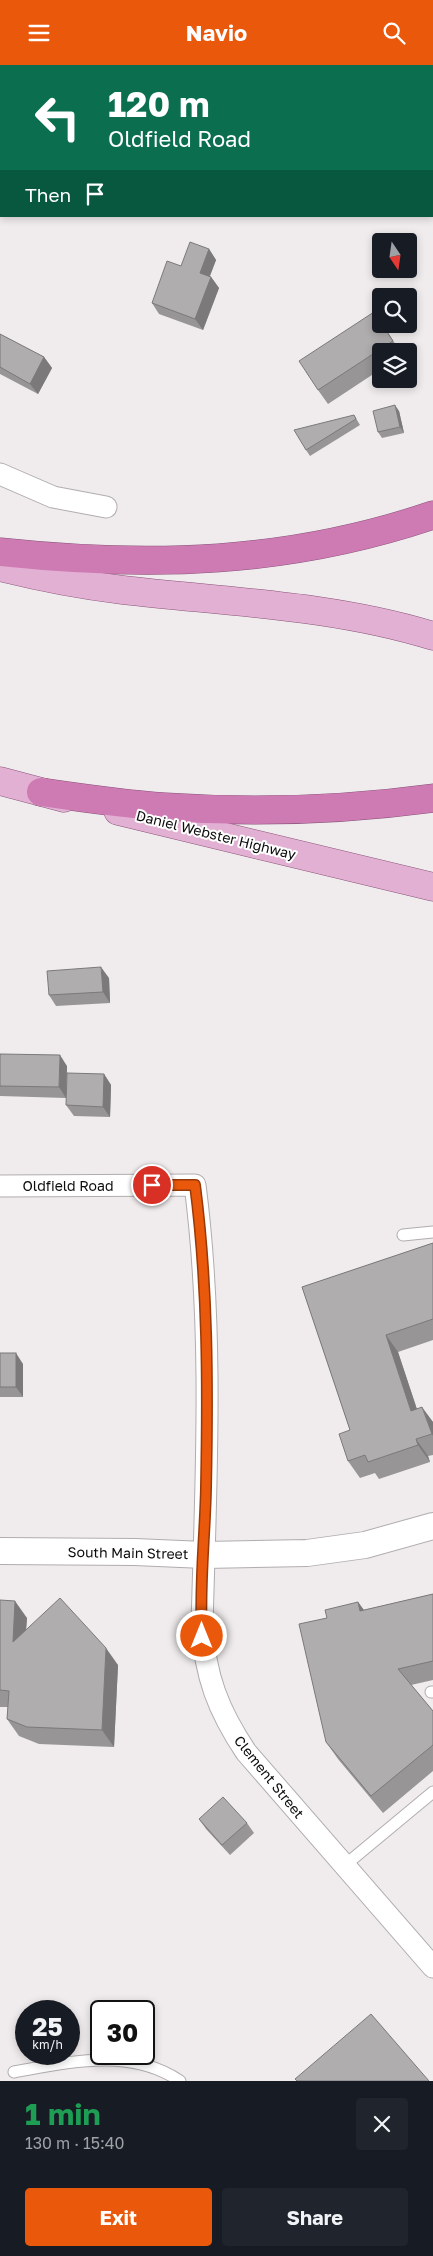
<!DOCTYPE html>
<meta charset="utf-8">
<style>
:root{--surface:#171b24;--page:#20242c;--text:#f1f3f6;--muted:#9ea1a6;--accent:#ea580c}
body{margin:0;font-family:"Golos Text",sans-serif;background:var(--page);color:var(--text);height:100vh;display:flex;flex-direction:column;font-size:19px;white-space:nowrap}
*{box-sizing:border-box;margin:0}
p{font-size:16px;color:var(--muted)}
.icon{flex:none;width:28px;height:28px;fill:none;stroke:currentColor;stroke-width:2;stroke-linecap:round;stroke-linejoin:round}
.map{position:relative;height:2016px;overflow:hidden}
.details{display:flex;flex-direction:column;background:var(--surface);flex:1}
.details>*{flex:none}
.guide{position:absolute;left:0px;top:0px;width:434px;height:152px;box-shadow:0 2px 8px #0003;background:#0b6e4f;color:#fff;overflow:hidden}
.needle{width:32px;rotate:167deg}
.controls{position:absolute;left:372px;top:168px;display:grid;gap:10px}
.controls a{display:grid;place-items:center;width:45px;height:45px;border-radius:5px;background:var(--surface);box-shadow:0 2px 8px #0003;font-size:25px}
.speed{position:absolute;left:15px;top:1935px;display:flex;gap:10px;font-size:25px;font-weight:700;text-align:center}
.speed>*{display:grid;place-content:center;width:65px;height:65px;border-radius:50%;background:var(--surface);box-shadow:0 2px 8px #0003;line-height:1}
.speed small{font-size:12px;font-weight:400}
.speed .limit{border:2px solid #111;border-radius:8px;background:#fff;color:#111}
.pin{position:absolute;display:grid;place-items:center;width:42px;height:42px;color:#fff;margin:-21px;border:2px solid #fff;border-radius:50%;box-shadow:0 1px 5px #0007}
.me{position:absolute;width:55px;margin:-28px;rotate:0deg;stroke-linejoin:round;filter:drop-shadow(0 0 4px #0008)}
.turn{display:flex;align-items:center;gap:18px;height:105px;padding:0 25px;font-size:22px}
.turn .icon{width:65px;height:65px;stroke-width:2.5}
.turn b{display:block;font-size:35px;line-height:42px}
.then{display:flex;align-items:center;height:48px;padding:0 25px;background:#0003;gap:10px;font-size:19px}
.round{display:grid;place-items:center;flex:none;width:52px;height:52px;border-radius:5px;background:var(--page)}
.overview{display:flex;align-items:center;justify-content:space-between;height:85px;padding:0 25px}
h1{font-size:30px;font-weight:700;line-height:38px;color:#1e9e55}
.action{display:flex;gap:10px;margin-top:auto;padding:10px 25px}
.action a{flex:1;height:58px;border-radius:5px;background:var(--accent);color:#fff;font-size:20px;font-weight:700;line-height:58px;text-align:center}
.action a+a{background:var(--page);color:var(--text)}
header{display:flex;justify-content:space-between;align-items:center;height:65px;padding:0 25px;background:var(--accent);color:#fff;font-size:22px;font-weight:700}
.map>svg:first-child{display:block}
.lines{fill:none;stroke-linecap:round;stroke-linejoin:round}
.service-casing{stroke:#b1adaf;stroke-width:13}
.minor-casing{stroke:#b1adaf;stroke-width:23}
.tertiary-casing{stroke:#b1adaf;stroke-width:28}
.primary-casing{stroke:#8a5479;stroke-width:29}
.motorway-casing{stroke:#8a5479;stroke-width:29}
.service{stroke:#fff;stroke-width:11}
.minor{stroke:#fff;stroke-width:21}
.tertiary{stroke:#fff;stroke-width:26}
.primary{stroke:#e2b0d2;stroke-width:28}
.motorway{stroke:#ce7bb4;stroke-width:28}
.wall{fill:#979596}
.shaded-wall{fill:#7b797a}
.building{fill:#b0adaf;stroke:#7b797a}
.route-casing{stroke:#983908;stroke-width:12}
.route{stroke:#ea580c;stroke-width:9}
.labels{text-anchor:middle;stroke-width:4;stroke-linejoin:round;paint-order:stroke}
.street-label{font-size:14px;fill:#0d0c0c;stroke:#fff}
</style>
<header><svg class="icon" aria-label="menu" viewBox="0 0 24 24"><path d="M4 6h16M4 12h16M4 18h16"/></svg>Navio<svg class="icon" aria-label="search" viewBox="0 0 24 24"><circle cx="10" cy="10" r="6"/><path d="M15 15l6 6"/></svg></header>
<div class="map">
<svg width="433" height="2016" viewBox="0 0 433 2016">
<rect width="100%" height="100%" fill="#f0ecee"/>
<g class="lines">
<!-- service casing -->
<g class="service-casing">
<g id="service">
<polyline points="403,1170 433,1167"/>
<polyline points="431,1627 433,1627"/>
<polyline points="344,1801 433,1727"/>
<path d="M14,2007C70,1997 130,1982 180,2016"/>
</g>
</g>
<!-- minor casing -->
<g class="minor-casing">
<g id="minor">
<polyline points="0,409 53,432 106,442"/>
<path d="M0,1121L195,1120C214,1266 206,1414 202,1560C205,1611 218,1645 246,1687L433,1902"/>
</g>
</g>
<!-- tertiary casing -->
<g class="tertiary-casing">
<polyline id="tertiary" points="0,1486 135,1487 204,1490 307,1488 365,1480 433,1461"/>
</g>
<!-- primary casing -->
<g class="primary-casing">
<g id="primary">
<path d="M0,502C40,512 81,520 123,525C226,537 333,540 433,571"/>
<polyline points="0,716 64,733"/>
<polyline points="118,746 433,822"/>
</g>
</g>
<!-- motorway casing -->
<g class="motorway-casing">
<g id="motorway">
<path d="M0,487C150,503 289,499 433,450"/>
<path d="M41,727C82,733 123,739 165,742C254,748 344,745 433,733"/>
</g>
</g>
<!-- service -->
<use href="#service" class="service"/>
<!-- minor -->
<use href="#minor" class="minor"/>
<!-- tertiary -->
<use href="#tertiary" class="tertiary"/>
<!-- primary -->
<use href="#primary" class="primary"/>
<!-- motorway -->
<use href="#motorway" class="motorway"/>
</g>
<!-- wall -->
<g class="wall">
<polygon points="209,184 216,195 210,211 211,212 219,223 203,265 159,249 152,238 181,201"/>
<polygon points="381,259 384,262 400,286 381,286 381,304 328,339 318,325"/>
<polygon points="0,269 44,292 52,303 38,329 0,309"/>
<polygon points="399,346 404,368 382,373 378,367"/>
<polygon points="354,350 360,360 310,391 306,385"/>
<polygon points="109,913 110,938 56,941 49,930"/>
<polygon points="0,989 67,1001 66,1033 0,1031"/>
<polygon points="104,1009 111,1020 110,1052 74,1051 66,1040"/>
<polygon points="433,1178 433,1275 398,1287 417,1344 433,1357 433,1390 428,1391 430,1397 379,1414 375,1408 360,1413 348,1396 350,1365 302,1222"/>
<polygon points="0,1288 23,1299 23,1332 0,1332"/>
<polygon points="433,1529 433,1615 411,1620 433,1646 433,1706 383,1748 338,1694 326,1677 327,1553 358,1537 364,1545"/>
<polygon points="0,1535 27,1553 26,1564 118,1600 114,1682 39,1679 19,1671 7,1654 8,1642 0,1642"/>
<polygon points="199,1754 247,1758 254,1768 230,1790 206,1764"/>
</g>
<!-- shaded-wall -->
<g class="shaded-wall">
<polygon points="209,184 216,195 207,218 200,208"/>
<polygon points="211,212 219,223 203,265 195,254"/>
<polygon points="44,292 52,303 38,329 30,319"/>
<polygon points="395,340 399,346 404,368 400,362"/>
<polygon points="101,902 109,913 110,938 103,927"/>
<polygon points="60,990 67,1001 66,1033 59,1022"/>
<polygon points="104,1009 111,1020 110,1052 103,1042"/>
<polygon points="386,1270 398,1287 423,1363 411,1346"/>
<polygon points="16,1288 23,1299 23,1332 16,1322"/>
<polygon points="422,1342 433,1357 433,1371 432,1369"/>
<polygon points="416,1374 428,1391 430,1397 418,1380"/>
<polygon points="15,1536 27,1553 24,1594 13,1577"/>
<polygon points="358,1537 370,1554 360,1546"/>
<polygon points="106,1583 118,1600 114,1682 102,1665"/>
</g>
<!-- building -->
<g class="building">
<polygon points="190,177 209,184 200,208 211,212 195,254 152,238 167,196 181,201"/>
<polygon points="374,247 393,276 318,325 299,296"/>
<polygon points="0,269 44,292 30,319 0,302"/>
<polygon points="395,340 400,362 378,367 373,346"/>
<polygon points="354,350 356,354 306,385 294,365"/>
<polygon points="101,902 103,927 49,930 47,906"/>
<polygon points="0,989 60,990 59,1022 0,1021"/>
<polygon points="67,1008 104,1009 103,1042 66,1040"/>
<polygon points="433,1178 433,1254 386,1270 411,1346 422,1342 432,1369 416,1374 418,1380 368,1397 365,1390 348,1396 339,1369 350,1365 302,1222"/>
<rect x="0" y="1288" width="16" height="34"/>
<polygon points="433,1529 433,1596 398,1604 433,1646 433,1680 371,1731 326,1677 299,1559 327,1553 325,1545 358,1537 360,1546"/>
<polygon points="60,1533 106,1583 102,1665 27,1662 7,1654 9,1626 0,1625 0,1535 15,1536 13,1577"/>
<polygon points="223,1732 247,1758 222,1780 199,1754"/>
<polygon points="371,1949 429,2016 297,2016 295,2014"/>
</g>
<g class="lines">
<!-- route casing -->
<g class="route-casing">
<path id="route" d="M152,1120H195C208,1220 208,1322 206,1423C205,1472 199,1522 202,1571"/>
</g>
<!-- route -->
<use href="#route" class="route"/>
</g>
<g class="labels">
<!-- street labels -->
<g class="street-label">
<text transform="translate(216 770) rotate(14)" y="5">Daniel Webster Highway</text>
<text x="68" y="1126">Oldfield Road</text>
<text transform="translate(128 1488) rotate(1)" y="5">South Main Street</text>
<text transform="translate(269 1712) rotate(51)" y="5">Clement Street</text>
</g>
</g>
</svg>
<div class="controls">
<a><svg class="needle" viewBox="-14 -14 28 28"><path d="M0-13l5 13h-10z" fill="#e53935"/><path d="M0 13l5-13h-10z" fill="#9ea1a6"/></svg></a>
<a><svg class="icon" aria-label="search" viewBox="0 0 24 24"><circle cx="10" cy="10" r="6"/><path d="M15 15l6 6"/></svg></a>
<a><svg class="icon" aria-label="layers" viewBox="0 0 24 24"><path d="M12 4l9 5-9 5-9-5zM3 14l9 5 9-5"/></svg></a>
</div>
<div class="speed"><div>25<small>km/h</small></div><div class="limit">30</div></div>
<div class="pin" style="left:152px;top:1120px;background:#d93025"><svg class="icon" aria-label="arrive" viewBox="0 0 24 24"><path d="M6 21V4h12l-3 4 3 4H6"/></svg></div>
<svg class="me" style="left:202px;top:1571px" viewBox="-20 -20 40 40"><circle r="17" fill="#ea580c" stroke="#fff" stroke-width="3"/><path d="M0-11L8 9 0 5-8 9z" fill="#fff"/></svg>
<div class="guide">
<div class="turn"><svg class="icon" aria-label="left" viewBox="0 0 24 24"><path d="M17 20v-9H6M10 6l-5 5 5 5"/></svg><div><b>120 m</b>Oldfield Road</div></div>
<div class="then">Then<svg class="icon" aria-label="arrive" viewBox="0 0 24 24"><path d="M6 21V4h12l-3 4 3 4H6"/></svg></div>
</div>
</div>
<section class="details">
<div class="overview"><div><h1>1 min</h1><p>130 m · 15:40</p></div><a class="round"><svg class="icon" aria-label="close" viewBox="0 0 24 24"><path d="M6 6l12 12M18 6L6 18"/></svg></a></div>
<div class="action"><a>Exit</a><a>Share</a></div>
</section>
